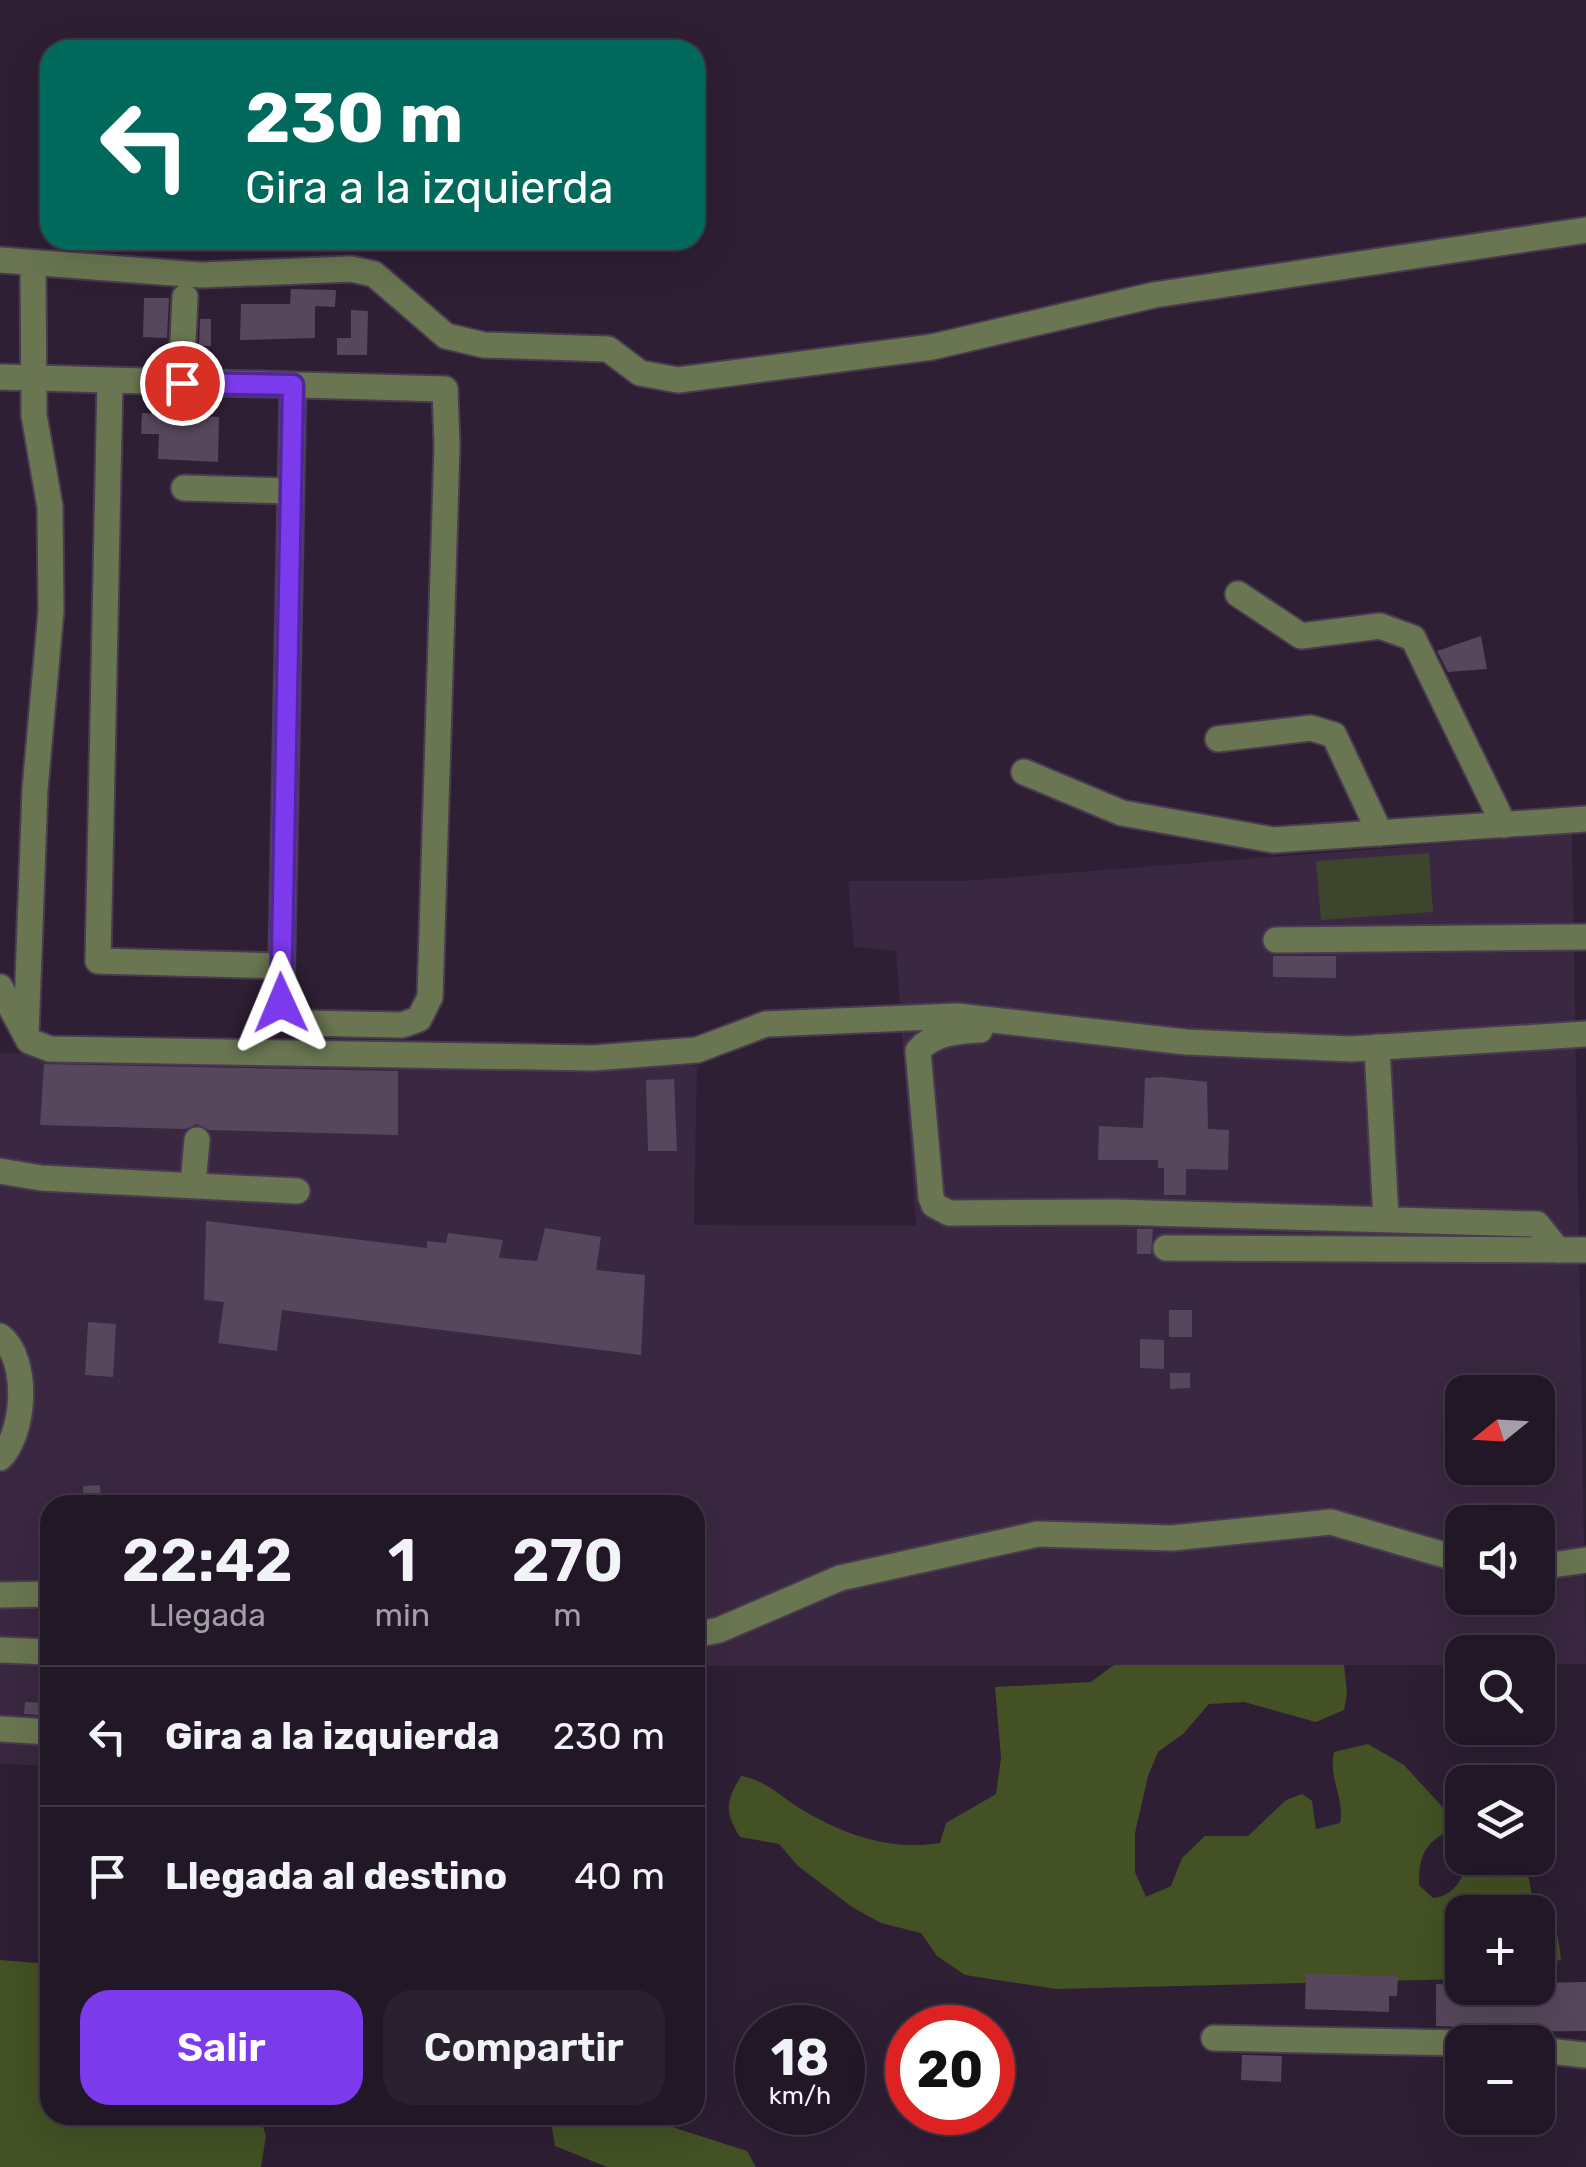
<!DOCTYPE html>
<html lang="es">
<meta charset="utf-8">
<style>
:root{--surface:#221727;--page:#2a202f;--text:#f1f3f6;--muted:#a29fa7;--line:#3f3644;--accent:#7c3aed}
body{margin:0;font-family:Rubik,sans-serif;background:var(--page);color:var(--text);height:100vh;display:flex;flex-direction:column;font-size:38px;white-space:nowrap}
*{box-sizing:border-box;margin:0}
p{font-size:32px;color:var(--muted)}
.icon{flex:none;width:55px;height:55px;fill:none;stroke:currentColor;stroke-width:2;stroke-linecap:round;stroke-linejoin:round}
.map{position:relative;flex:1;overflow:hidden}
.side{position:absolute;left:40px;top:1495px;width:665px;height:630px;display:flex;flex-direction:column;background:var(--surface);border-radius:30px;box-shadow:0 10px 40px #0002,0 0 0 2px var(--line)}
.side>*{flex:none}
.hud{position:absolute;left:40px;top:40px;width:665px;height:210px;border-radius:30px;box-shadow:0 10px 40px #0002,0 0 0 2px var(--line);background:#00695c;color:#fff;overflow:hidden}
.needle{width:65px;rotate:252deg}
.fabs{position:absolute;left:1445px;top:1375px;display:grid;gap:20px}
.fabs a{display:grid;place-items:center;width:110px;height:110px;border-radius:20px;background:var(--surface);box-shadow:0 10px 40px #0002,0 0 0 2px var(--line);font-size:50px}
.speed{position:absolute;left:735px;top:2005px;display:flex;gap:20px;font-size:50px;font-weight:700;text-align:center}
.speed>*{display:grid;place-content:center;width:130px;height:130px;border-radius:50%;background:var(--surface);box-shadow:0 10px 40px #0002,0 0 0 2px var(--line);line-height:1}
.speed small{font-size:25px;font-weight:400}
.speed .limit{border:15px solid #d22;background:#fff;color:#111}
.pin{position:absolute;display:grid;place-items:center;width:85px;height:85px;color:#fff;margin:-42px;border:5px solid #fff;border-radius:50%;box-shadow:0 2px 10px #0007}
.me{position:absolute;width:110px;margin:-55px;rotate:359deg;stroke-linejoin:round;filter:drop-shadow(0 0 8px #0008)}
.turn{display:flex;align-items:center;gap:35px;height:210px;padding:0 40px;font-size:45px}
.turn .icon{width:130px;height:130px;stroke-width:2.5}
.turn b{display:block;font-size:70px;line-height:85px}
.eta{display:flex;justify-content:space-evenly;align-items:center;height:170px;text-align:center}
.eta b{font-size:60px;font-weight:600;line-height:70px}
.button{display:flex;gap:20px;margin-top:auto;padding:20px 40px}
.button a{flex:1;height:115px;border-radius:30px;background:var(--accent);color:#fff;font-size:40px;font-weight:600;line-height:115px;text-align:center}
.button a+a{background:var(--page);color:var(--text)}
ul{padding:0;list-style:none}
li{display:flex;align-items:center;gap:30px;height:140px;padding:0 40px;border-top:2px solid var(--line)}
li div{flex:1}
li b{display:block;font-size:38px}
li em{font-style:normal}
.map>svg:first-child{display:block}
.built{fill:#3a2741;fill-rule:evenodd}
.green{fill:#3d462d}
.forest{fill:#435125}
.building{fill:#57475d}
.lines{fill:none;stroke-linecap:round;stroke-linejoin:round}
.minor-casing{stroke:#4a3c50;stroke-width:29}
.minor{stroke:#6a7651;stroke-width:25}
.route-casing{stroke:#51269a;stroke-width:25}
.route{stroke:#7c3aed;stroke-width:18}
</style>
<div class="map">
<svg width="1586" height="2167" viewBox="0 0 1586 2167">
<rect width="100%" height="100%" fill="#2e1f34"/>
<!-- built -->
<path class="built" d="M1572,834L1586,1664H1538V1652H1462V1665L695,1666V1505H50V1766L0,1764V1053L697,1066L694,1225L916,1226L896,951L854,947L848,881H962ZM1462,1392H1538V1468H1462ZM1462,1522H1538V1598H1462Z"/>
<!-- green -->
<polygon class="green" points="1429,853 1433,912 1321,920 1316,861"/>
<!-- forest -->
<g class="forest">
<path d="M1114,1665H1344L1347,1693L1344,1710L1316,1722L1244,1702L1209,1704L1183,1734L1158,1752L1148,1776L1135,1833V1872L1146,1897L1171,1886L1182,1858L1205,1836H1248L1286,1800L1302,1794L1312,1801L1316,1829L1340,1823C1345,1799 1328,1778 1334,1752L1368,1744L1404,1765L1448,1813L1446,1832C1423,1845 1419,1859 1419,1885L1433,1898C1455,1896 1464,1877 1468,1858H1525L1535,1912H1462V1979L1056,1989L965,1975L937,1956L921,1933L881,1923L852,1907L798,1866L779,1844L740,1837C724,1812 726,1801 741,1776C766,1780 780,1796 801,1809C844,1835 890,1851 940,1843L946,1823L996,1794L1001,1758L995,1687L1091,1682Z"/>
<polygon points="1538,1915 1558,1937 1561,1959 1538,1971"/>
<polygon points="0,1960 50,1964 50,2115 259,2115 266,2136 261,2167 0,2167"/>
<polygon points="644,2118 747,2151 756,2167 607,2167 555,2146 551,2121"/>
</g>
<!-- building -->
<g class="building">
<polygon points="291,289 336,290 335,307 315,306 315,338 240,340 241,304 290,304"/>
<polygon points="144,298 169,298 167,338 143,337"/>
<polygon points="351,310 368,311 367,355 337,355 337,338 351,338"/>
<polygon points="200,319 211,319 211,346 199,346"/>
<polygon points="142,413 219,417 218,462 158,459 159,434 141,434"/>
<polygon points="1481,636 1487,669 1448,672 1437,651"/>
<polygon points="1273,956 1336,956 1336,978 1273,977"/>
<polygon points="44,1064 398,1071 398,1135 209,1130 197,1124 185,1129 40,1125"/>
<polygon points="1162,1077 1207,1082 1208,1129 1229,1130 1228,1170 1186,1169 1186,1195 1164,1195 1164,1168 1158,1168 1158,1160 1098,1160 1099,1126 1143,1128 1145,1078"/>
<polygon points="674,1079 677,1151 648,1151 646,1080"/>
<polygon points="206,1221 427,1248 427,1241 446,1243 448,1233 503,1240 499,1258 537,1261 545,1228 601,1237 596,1270 645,1275 641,1355 282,1310 277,1351 218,1343 224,1302 204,1300"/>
<polygon points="1137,1229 1153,1229 1151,1254 1137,1254"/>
<rect x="1169" y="1310" width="23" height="27"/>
<polygon points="88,1322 116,1324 113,1377 85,1375"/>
<polygon points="1140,1339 1164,1340 1164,1369 1140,1368"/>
<polygon points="1170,1373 1190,1373 1190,1388 1170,1389"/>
<polygon points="100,1485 101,1505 84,1505 83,1486"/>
<polygon points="25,1702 50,1703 50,1716 24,1714"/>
<polygon points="1306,1974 1398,1976 1397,1996 1389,1996 1389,2012 1305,2009"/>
<polygon points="1586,1982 1586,2031 1473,2032 1463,2027 1436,2026 1436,1984 1538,1988 1538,1983"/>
<polygon points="1242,2055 1282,2056 1281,2082 1241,2080"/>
</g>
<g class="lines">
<!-- minor casing -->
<g class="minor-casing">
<g id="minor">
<polyline points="0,260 201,275 351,269 374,274 446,336 484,345 608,349 640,373 678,380 932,347 1154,295 1586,230"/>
<polyline points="0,377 445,389 447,446 430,997 419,1019 402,1025 299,1023 281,1003 293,385"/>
<polyline points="110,381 98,961 280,966"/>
<polyline points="181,383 185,297"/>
<polyline points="184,488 290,491"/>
<polyline points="1238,594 1301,636 1380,626 1413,638 1504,825"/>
<polyline points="1218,739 1311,728 1334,735 1380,833"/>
<polyline points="1024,772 1122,813 1273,840 1586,819"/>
<polyline points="1276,940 1586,937"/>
<polyline points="0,987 29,1041 50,1049 593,1058 697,1050 766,1024 957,1016 1186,1042 1351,1049 1586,1034"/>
<path d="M980,1030C957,1031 932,1033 918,1051L931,1197L934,1205L949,1213L1114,1212L1537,1224L1558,1250"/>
<polyline points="26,1035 35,789 51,611 50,507 34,415 33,263"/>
<polyline points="1377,1047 1386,1219"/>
<polyline points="0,1171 41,1178 297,1191"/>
<polyline points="193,1185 197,1140"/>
<polyline points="1166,1248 1586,1250"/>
<path d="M0,1336C30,1359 25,1434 0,1458"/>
<polyline points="1538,1567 1586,1560"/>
<polyline points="0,1595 50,1594"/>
<polyline points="695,1635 719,1630 840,1578 1038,1534 1172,1538 1331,1522 1462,1560"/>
<polyline points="0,1650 50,1652"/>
<polyline points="0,1729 50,1732"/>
<polyline points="1214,2038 1462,2043"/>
<polyline points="1538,2050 1586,2055"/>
</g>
</g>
<!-- minor -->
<use href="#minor" class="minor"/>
</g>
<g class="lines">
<!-- route casing -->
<g class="route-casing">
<polyline id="route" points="182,383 293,385 281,1003"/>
</g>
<!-- route -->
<use href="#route" class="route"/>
</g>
</svg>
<div class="fabs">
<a><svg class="needle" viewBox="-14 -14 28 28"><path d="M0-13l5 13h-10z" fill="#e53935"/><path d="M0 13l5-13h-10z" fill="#a29fa7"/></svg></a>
<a><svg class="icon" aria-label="sound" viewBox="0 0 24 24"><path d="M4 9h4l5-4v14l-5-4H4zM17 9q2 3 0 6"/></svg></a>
<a><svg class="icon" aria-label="search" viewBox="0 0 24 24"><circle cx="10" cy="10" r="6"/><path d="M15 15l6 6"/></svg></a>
<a><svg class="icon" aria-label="layers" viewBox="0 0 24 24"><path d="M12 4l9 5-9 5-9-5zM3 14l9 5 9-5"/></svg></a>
<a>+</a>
<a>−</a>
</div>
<div class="speed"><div>18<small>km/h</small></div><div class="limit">20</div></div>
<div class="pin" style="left:182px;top:383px;background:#d93025"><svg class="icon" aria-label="arrive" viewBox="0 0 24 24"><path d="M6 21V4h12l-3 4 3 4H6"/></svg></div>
<svg class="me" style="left:281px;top:1003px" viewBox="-20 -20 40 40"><path d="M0-17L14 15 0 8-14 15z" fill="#7c3aed" stroke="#fff" stroke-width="4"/></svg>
<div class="hud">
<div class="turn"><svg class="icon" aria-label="left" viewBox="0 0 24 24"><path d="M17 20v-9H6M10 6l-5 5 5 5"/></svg><div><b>230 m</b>Gira a la izquierda</div></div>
</div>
<section class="side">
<div class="eta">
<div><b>22:42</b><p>Llegada</p></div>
<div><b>1</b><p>min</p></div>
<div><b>270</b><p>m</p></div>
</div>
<ul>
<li><svg class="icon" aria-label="left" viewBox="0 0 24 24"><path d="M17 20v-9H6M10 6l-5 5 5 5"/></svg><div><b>Gira a la izquierda</b></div><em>230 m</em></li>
<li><svg class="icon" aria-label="arrive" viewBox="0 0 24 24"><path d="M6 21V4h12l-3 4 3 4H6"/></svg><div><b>Llegada al destino</b></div><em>40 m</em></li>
</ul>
<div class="button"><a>Salir</a><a>Compartir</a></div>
</section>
</div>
